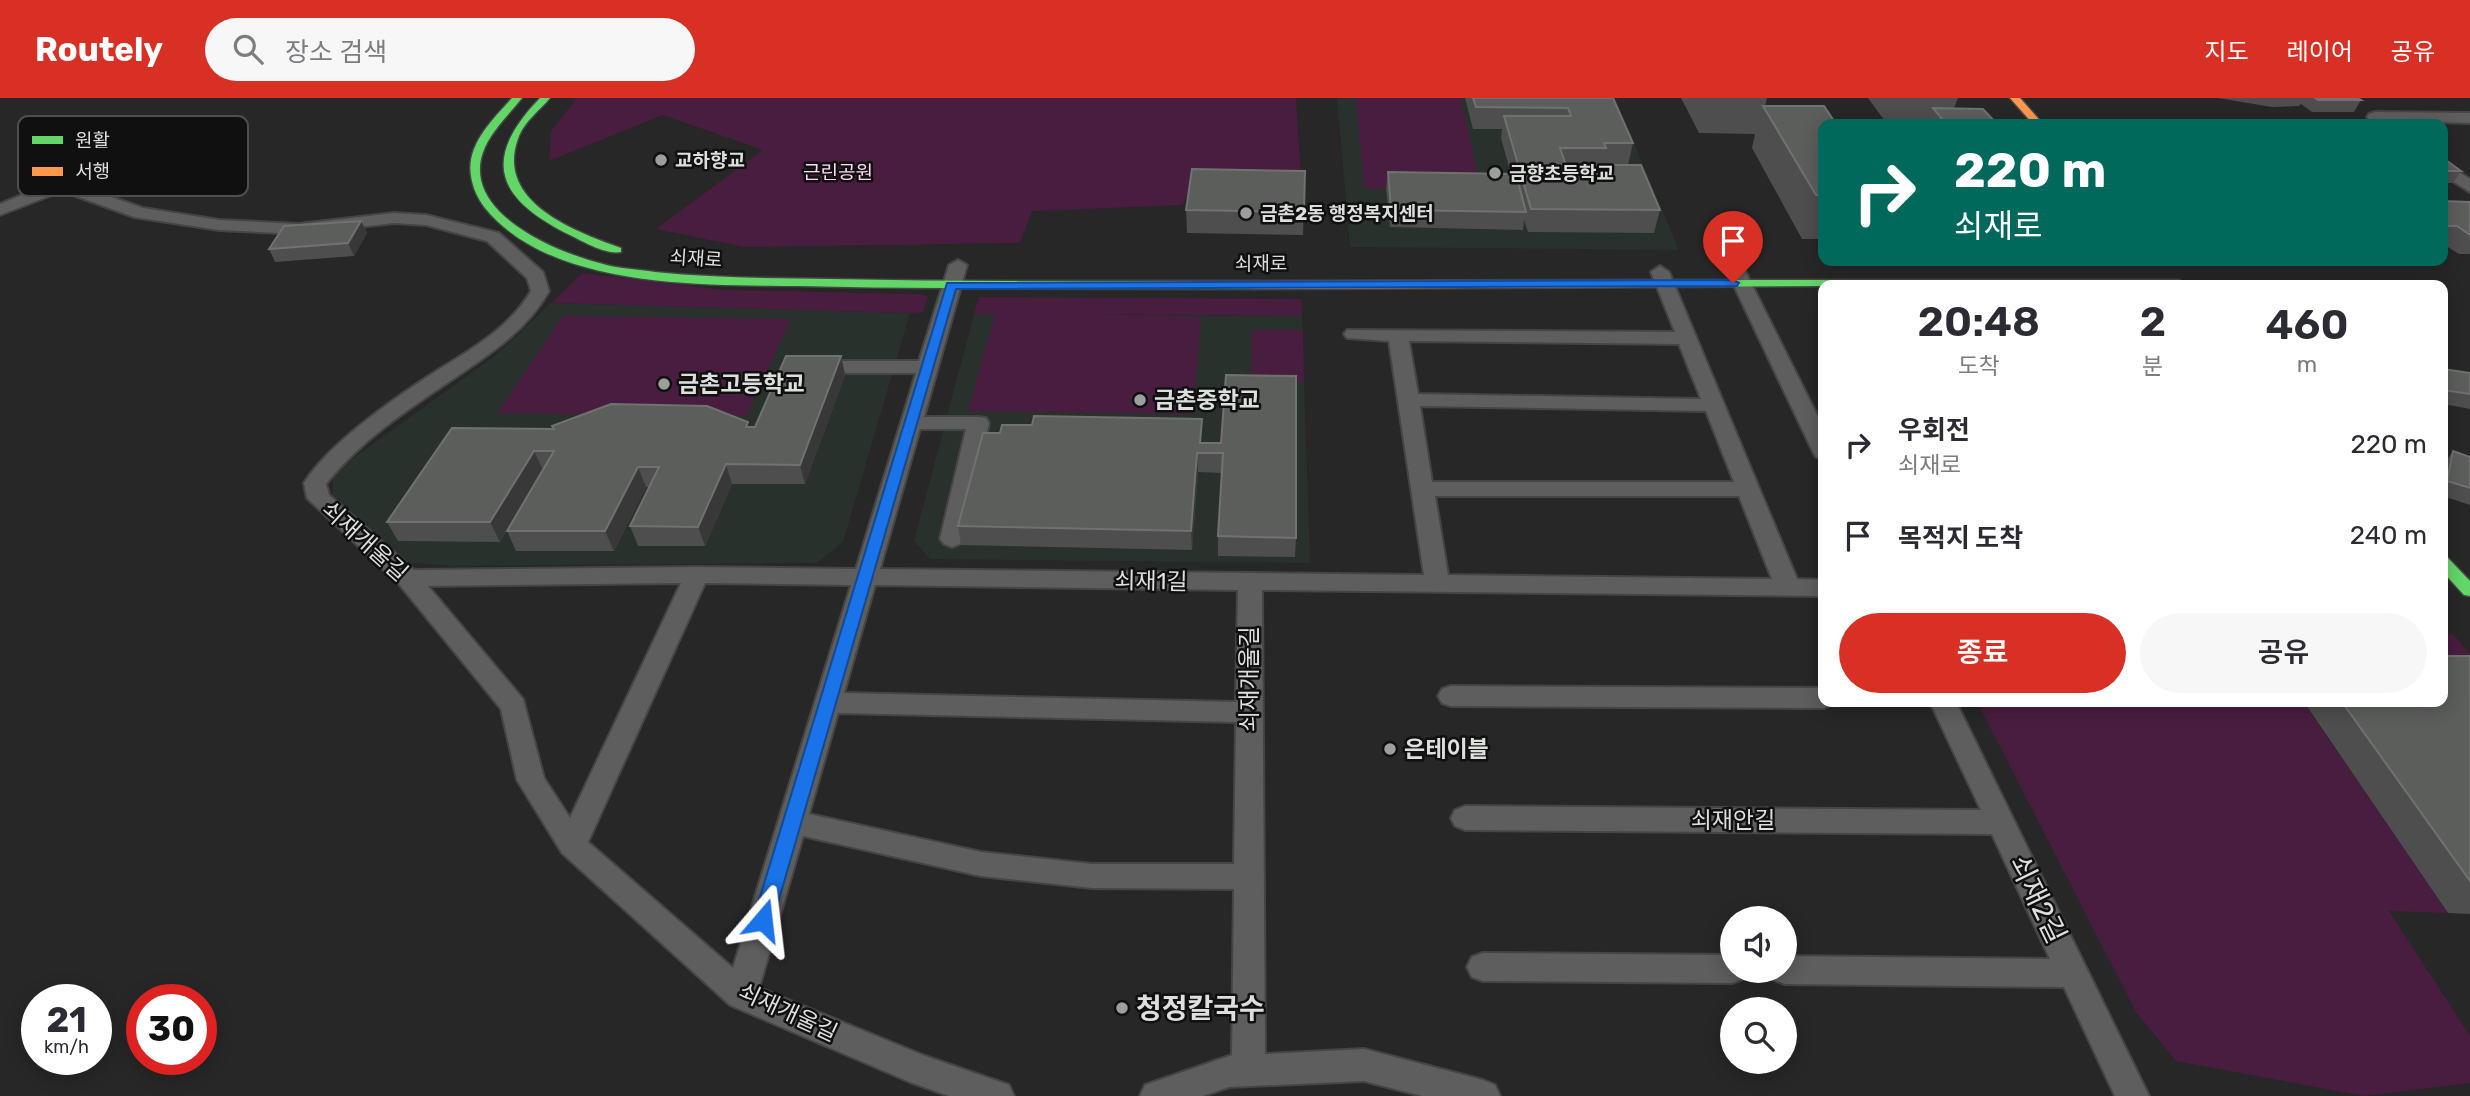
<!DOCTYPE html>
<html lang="ko">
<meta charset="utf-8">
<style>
:root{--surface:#fff;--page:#f7f7f7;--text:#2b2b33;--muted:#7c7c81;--accent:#d93025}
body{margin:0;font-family:Rubik,"Noto Sans KR",sans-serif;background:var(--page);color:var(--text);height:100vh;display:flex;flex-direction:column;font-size:26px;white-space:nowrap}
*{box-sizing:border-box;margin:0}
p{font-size:23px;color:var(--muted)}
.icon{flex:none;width:38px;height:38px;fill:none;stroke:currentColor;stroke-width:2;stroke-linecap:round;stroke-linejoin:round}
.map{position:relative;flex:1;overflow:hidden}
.panel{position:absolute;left:1818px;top:182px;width:630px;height:427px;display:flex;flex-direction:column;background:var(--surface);border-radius:14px;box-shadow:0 4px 18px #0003}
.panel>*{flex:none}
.hud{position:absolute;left:1818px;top:21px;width:630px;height:147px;border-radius:14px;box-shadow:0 4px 18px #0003;background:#00695c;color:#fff;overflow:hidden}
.buttons{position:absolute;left:1720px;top:808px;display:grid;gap:14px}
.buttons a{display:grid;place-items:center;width:77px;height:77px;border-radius:50%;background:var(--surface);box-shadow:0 4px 18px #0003;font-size:35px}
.speed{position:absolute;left:21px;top:886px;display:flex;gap:14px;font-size:35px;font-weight:700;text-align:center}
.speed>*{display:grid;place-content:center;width:91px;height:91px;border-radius:50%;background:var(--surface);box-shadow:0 4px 18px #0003;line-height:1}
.speed small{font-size:18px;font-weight:400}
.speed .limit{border:10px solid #d22;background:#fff;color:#111}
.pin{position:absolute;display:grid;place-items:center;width:60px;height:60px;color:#fff;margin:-72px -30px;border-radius:50% 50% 50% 0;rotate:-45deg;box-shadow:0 0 7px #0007}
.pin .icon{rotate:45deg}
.me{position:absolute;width:77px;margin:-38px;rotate:17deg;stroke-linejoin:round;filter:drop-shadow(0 0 5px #0008)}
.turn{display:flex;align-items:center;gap:24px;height:147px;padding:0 21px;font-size:32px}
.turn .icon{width:91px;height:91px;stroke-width:2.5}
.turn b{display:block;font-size:49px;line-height:60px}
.eta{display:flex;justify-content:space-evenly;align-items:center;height:119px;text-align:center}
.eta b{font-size:42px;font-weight:600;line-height:49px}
.primary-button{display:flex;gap:14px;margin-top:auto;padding:14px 21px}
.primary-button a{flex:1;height:80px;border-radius:42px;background:var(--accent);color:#fff;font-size:28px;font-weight:600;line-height:80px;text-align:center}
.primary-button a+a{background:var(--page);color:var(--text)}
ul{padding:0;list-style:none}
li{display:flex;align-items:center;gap:21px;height:91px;padding:0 21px}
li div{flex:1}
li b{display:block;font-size:26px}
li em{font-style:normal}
header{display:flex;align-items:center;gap:42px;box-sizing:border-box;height:98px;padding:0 35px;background:var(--accent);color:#fff}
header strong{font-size:33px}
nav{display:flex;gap:38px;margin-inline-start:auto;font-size:24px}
.search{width:490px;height:63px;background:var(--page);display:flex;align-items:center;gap:18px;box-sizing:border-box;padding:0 24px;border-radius:38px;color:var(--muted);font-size:26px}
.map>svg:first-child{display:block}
.built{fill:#29312c}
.green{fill:#491d3f}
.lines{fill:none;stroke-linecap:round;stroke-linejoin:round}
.street-casing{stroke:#444544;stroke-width:4}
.fast-casing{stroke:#444544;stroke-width:3}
.slow-casing{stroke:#444544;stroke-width:3}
.street{fill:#5d5e5d;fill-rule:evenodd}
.fast{fill:#63d668;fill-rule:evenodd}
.slow{fill:#ff974d;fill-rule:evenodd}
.wall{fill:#4d4e4d;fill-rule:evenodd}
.shaded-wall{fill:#373837}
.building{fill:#5c5e5c;stroke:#707270;stroke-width:2}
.route{fill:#1a73e8;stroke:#114b97;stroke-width:2}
.poi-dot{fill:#9d9f9d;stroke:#0f100f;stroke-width:2.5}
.labels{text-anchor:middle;stroke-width:5;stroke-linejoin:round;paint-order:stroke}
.far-poi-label{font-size:19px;font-weight:bold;fill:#dddfdd;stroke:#0f100f;text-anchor:start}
.far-park-label{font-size:19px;fill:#ffd5f2;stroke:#0f100f}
.far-street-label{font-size:19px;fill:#dddfdd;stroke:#0f100f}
.poi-label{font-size:23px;font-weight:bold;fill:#dddfdd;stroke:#0f100f;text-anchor:start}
.street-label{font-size:23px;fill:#dddfdd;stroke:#0f100f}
.near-street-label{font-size:28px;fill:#dddfdd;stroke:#0f100f}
.near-poi-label{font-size:28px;font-weight:bold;fill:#dddfdd;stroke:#0f100f;text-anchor:start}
.key{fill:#0f100f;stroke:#4d4e4d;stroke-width:2}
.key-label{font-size:19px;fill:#dddfdd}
</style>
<header>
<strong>Routely</strong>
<div class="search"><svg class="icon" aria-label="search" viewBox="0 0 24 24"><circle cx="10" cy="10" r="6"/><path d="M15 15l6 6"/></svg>장소 검색</div>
<nav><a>지도</a><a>레이어</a><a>공유</a></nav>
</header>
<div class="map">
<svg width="2470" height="998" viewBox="0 0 2470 998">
<rect width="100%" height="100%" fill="#262726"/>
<!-- built -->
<g class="built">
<polygon points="1337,0 1615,0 1679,152 1350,149"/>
<polygon points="551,205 910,215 843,444 817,465 451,468 409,465 332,399 334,374 496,257"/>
<polygon points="974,216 1302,218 1310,465 930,461 914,443"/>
</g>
<!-- green -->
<g class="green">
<polygon points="577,0 1296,0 1302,93 1189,92 1183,107 1032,113 1020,145 745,149 656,131 763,52 663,17 549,63 551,33"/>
<polygon points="1356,0 1461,0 1481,92 1364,90"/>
<polygon points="582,175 723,192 920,196 928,199 923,214 910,215 551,205"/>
<polygon points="979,199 1301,201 1302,218 1096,216 1201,219 1193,316 968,313 995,216 974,216"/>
<polygon points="563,218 791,221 746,318 497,315"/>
<polygon points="1252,232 1303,232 1304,284 1251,283"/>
<polygon points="2443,536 2453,536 2470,556 2470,584 2443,584"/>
<polygon points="1977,604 2308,604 2306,608 2448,815 2389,813 2470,938 2470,985 2364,998 2176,963 2136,914"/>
</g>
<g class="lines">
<!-- street casing -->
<g class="street-casing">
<g id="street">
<polygon points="2375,14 2470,15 2470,25 2369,22 2367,19 2369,16"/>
<polygon points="2443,64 2470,81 2470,94 2443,77"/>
<path d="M36,73L143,110L219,122L299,126L394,115L426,117L499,135L543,174L549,193C526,234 488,257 450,283C407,312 359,344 326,386L329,397L414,472L697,469L856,471L916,275H809L802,273L799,269L802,265L809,263H919L949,167L958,162L967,167L924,319H978L986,320L989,325L964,441L960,446L952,449L944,446L940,441L966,331H920L880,471L1424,477L1389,243L1347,240L1344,236L1347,232L1675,234L1651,174L1660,168L1669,174L1797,481L1824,482V498L1262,492L1265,956L1364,951L1483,982L1495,987L1500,998H1422L1364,983L1229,989L1203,998H1140L1145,987L1232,957L1234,791L1092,790L981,778L803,738L759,890L925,958L1009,987L1014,998H949L910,984L730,907L562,755L517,682L501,611L399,486L307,400L304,385C330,344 396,299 438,272C472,251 510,229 531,193L527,180L487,143L426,127L394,125L299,136L219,132L134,119L62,93L0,117V106L46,87L28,78ZM1409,243L1679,246L1701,301L1418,296ZM1420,308L1706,313L1734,384H1432ZM1435,398H1739L1772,481L1448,477ZM681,485L570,720L544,680L523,601L428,488ZM705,485L851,487L733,870L588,744ZM875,487L1238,492L1236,604L844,595ZM838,615L1236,624L1234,766H1092L981,754L809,716Z"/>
<polygon points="1736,167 1745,173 1824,331 1824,361 1816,359 1813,354 1727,173"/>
<polygon points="1451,588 1824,590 1824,604 1835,604 1824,610 1451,608 1442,605 1438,598 1442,591"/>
<polygon points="1930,604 1956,604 2149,998 2115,998 2064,889 1785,886 1774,882 1770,873 1785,873 1785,858 2050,861 1992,736 1465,732 1455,728 1451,720 1455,712 1465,708 1981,712"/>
<polygon points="1483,855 1732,857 1732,873 1747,873 1743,881 1732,885 1483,883 1472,879 1467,869 1472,859"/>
</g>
</g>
<!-- fast casing -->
<g class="fast-casing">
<g id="fast">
<path d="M512,0H522C503,24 474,48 481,82C491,127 563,156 603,166C620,171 638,171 655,174C713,180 772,180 830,181C971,184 1113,183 1254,183L1260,187L1254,191C1152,191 1049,191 947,190C898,190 848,189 799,188C703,187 551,191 485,110C472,93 466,71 474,51C482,31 498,16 512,0Z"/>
<path d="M540,0H550C540,12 525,23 519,38C493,103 573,133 621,150V154C606,157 584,144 570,137C497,101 480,62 540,0Z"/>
<polygon points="1665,182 2179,182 2185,186 1661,189 1661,183"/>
<polygon points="2443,459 2448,460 2470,483 2470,498 2464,497 2443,474"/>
</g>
</g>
<!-- slow casing -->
<g class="slow-casing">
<g id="slow">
<polygon points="2010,0 2020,0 2043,26 2033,26"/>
<polygon points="1665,182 1669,183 1669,189 1254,191 1248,187 1254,183"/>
</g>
</g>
<!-- street -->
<use href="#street" class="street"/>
<!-- fast -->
<use href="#fast" class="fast"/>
<!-- slow -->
<use href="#slow" class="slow"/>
</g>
<!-- wall -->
<g class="wall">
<path d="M1465,0H1613L1633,45L1628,67L1660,112L1654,135L1528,134L1524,122L1523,132L1390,129L1386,91L1388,74L1511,76L1501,40L1502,31H1473ZM1568,72H1580V76H1569Z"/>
<polygon points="1681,0 1767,0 1765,8 1824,26 1824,141 1802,141 1752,50 1755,36 1699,35"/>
<polygon points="1868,0 1958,0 1954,10 1997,26 1887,26"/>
<polygon points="2218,0 2358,0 2361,2 2354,14 2312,14 2301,6 2299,8 2272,9"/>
<polygon points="2443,60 2461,73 2453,85 2443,85"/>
<polygon points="1305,73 1303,137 1187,135 1186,112"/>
<polygon points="2443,103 2470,104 2470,156 2459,156 2443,146"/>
<polygon points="361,123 367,135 354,158 275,164 269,151"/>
<polygon points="841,258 845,277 805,386 732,386 705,448 638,448 630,428 650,389 646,389 614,453 516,453 507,433 543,372 500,444 398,443 387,424 553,331 755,329"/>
<polygon points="2443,271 2470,275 2470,311 2443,306"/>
<polygon points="1000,335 1221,345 1296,440 1295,459 1218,458 1218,438 1222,375 1198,374 1192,452 961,447 958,428"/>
<polygon points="2453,353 2470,359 2470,407 2443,398 2443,367"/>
<polygon points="2470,558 2470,816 2448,815 2306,607 2308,604 2443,604"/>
</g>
<!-- shaded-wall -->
<g class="shaded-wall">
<polygon points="361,123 367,135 354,158 348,145"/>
<polygon points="841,258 845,277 805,386 800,367"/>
<polygon points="534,353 543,372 500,444 490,424"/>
<polygon points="1197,355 1198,374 1192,452 1191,433"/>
<polygon points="726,366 732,386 705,448 698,429"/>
<polygon points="638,369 646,389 614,453 605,433"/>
</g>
<!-- building -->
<g class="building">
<polygon points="1473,0 1613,0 1633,45 1604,45 1606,50 1560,50 1569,76 1585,76 1581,67 1641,67 1660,112 1531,111 1504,18 1571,18 1568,10 1476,9"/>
<polygon points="2315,0 2358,0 2361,2 2318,2"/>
<polygon points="1763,8 1824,8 1836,26 1824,26 1824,97 1816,97"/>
<polygon points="1933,10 1983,11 1997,26 1946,26"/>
<polygon points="2443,60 2461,73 2443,73"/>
<polygon points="1192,71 1305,73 1304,114 1186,112"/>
<polygon points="1388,74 1516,76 1526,114 1391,112"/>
<polygon points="2443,103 2470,104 2470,137 2457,128 2443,128"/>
<polygon points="361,123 348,145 269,151 284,128"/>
<polygon points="786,258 841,258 800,367 726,366 698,429 630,428 659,369 638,369 605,433 507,433 554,353 534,353 490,424 387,424 452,330 554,331 552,328 611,306 707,308 748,324 746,329 755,329"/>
<polygon points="2443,271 2470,275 2470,296 2443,292"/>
<polygon points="1226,277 1296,278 1296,440 1218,438 1223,355 1197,355 1191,433 958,428 983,335 1000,335 1002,327 1032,327 1034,318 1202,321 1200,345 1221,345"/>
<polygon points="2453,353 2470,359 2470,390 2447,383"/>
<polygon points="2443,558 2470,558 2470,783 2342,604 2443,604"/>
</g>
<!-- route -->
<polygon class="route" points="1733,182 1739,185 1737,188 956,191 773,822 770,829 763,831 756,829 753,822 947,185"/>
<!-- markers -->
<g class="poi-dot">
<circle cx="661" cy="62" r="7"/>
<circle cx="1495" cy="75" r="7"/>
<circle cx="1246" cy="115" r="7"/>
<circle cx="664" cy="286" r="7"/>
<circle cx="1140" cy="302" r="7"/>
<circle cx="1390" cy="651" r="7"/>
<circle cx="1122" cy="910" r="7"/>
</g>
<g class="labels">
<!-- far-poi labels -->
<g class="far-poi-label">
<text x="675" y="69">교하향교</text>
<text x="1509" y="82">금향초등학교</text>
<text x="1260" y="122">금촌2동 행정복지센터</text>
</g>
<!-- far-park labels -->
<g class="far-park-label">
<text x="838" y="81">근린공원</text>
</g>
<!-- far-street labels -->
<g class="far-street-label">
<text transform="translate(696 160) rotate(4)" y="7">쇠재로</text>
<text x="1261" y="172">쇠재로</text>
</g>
<!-- poi labels -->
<g class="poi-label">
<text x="678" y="294">금촌고등학교</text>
<text x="1154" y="310">금촌중학교</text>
<text x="1404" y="659">은테이블</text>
</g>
<!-- street labels -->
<g class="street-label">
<text transform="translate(365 443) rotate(42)" y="8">쇠재개울길</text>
<text transform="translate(1151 483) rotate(1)" y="8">쇠재1길</text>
<text transform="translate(1249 581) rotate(-90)" y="8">쇠재개울길</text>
<text x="1733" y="730">쇠재안길</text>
<text transform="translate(788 914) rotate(25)" y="8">쇠재개울길</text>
</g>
<!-- near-street labels -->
<g class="near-street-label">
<text transform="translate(2038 801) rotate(64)" y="10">쇠재2길</text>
</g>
<!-- near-poi labels -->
<g class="near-poi-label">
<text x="1136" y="920">청정칼국수</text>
</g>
</g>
<!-- legend -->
<rect x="18" y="18" width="230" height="80" rx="10" class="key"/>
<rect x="32" y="38" width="31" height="8" fill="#63d668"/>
<rect x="32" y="69" width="31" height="9" fill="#ff974d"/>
<g class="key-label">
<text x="75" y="49">원활</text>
<text x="75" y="80">서행</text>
</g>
</svg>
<div class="buttons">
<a><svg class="icon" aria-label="sound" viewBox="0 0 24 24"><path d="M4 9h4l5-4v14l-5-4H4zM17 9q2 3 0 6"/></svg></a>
<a><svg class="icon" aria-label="search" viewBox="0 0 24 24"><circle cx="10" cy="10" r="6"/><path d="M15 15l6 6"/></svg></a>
</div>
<div class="speed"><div>21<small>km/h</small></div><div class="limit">30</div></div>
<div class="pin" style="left:1733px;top:185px;background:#d93025"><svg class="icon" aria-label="arrive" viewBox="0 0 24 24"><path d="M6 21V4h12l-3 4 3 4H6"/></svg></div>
<svg class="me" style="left:763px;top:822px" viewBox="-20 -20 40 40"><path d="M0-17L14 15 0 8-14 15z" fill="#1a73e8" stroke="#fff" stroke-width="4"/></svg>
<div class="hud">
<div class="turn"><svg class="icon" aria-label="right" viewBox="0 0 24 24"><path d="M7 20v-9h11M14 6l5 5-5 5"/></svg><div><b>220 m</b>쇠재로</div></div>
</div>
<section class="panel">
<div class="eta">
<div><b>20:48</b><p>도착</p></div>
<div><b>2</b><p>분</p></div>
<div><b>460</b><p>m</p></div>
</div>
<ul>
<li><svg class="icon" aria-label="right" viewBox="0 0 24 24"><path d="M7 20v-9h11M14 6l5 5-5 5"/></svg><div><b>우회전</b><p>쇠재로</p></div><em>220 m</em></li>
<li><svg class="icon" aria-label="arrive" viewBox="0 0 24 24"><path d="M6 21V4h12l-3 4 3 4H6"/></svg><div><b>목적지 도착</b></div><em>240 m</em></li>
</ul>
<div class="primary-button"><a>종료</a><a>공유</a></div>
</section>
</div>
